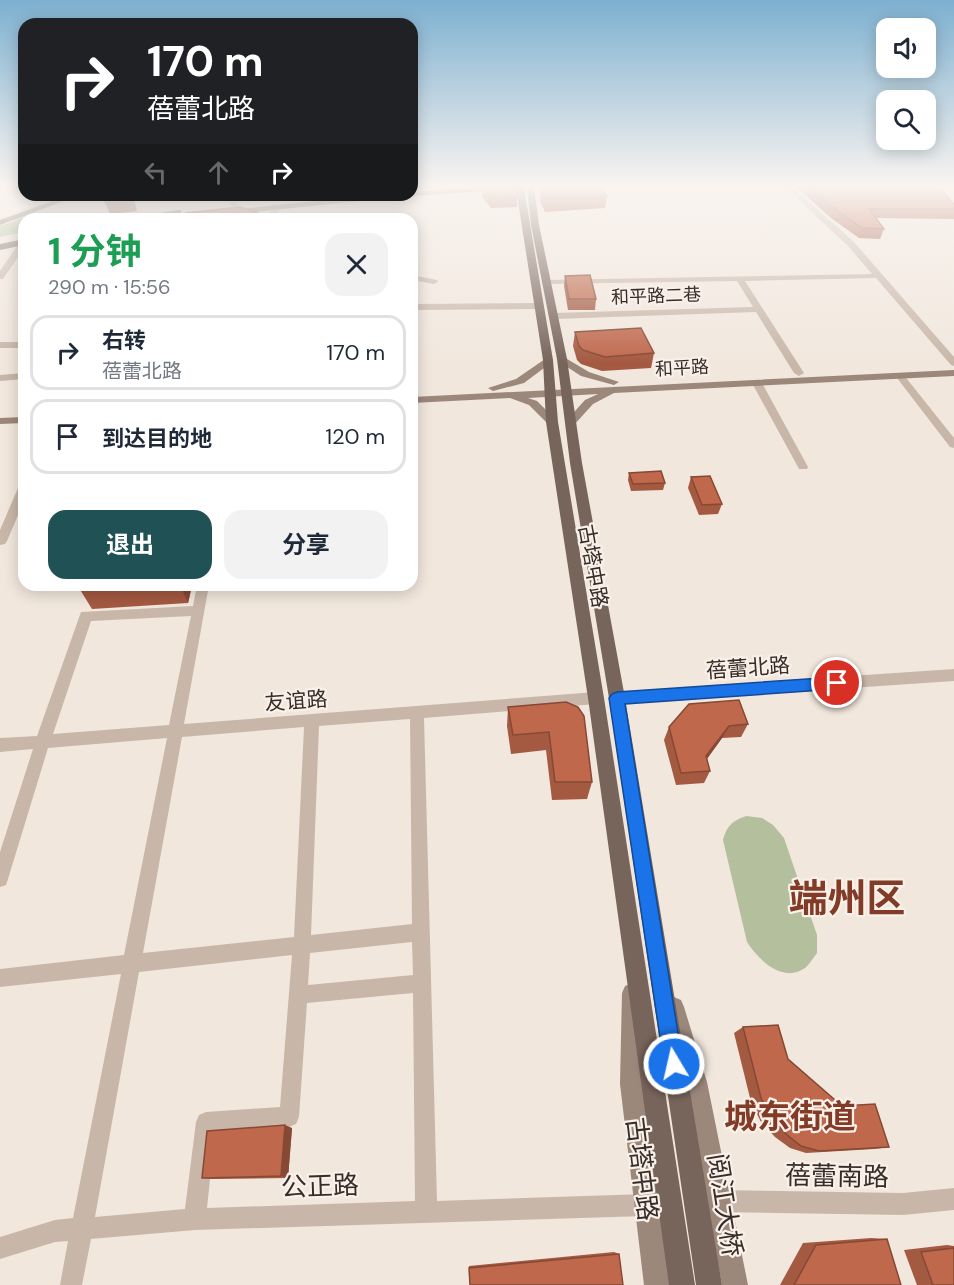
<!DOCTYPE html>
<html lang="zh">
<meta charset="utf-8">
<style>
:root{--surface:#fff;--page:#f2f2f3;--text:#1f2937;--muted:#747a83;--line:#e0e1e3;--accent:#205255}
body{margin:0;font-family:"DM Sans","Noto Sans SC",sans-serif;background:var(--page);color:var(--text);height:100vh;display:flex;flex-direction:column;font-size:22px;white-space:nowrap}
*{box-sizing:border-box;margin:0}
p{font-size:20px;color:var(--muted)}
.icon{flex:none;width:33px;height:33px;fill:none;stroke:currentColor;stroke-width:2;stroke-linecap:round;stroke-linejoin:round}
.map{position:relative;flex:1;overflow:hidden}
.side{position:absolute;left:18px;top:213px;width:400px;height:378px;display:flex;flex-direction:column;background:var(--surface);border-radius:18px;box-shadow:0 3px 15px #0003}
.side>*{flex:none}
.banner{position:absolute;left:18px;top:18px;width:400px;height:183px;border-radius:18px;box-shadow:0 3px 15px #0003;background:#202124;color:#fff;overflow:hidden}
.tools{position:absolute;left:876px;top:18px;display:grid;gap:12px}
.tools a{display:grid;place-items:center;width:60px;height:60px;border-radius:12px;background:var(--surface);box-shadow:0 3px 15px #0003;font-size:30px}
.pin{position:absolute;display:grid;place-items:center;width:51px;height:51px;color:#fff;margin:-26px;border:3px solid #fff;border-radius:50%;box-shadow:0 2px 6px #0007}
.me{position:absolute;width:66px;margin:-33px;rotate:351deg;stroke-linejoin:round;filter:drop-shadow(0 0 4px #0008)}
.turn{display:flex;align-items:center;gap:21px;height:126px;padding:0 30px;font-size:27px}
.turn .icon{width:78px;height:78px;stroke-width:2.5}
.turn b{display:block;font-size:42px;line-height:51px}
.lanes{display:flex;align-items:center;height:57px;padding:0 30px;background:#0003;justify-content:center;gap:30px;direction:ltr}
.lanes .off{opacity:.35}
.round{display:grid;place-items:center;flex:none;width:63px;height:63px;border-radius:18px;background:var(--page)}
.headline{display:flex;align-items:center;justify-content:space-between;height:102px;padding:0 30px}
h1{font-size:36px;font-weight:700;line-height:45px;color:#1e9e55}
.primary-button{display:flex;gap:12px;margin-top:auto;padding:12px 30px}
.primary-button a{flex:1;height:69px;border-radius:18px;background:var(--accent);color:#fff;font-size:24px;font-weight:700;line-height:69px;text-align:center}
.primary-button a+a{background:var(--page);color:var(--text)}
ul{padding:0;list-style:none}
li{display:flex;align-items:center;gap:18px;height:75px;margin:0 12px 9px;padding:0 18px;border:3px solid var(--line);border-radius:18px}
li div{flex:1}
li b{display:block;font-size:22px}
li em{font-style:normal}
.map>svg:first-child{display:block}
.green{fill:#b4bf9d}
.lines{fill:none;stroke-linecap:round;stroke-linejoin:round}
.minor{fill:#c8b7a9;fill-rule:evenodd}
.secondary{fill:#9c877b;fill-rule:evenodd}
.primary{fill:#77645a;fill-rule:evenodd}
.wall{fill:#a45941}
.shaded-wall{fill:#864935}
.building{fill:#bf684c;stroke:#864935;stroke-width:1.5}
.route{fill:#1a73e8;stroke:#114b97;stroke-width:1.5}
.labels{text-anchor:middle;stroke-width:4.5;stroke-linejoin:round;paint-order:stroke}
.far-street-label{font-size:18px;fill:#362d29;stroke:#f9f1e9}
.street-label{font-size:21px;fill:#362d29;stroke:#f9f1e9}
.near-street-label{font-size:26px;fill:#362d29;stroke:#f9f1e9}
.near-district-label{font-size:33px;font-weight:bold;fill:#813b26;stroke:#f9f1e9}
.near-town-label{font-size:39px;font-weight:bold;fill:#813b26;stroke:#f9f1e9}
</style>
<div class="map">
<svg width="954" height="1285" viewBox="0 0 954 1285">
<rect width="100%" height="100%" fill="#f1e7dd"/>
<!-- green -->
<g class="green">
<polygon points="22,218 24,220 24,232 0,237 0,226"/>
<path d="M746,816L762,818L773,825L784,838L817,935V953C813,958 809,965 805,968C782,984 758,959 747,942L723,840C727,826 732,821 746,816Z"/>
</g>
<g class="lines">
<!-- minor -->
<g class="minor">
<polygon points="782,184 789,184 854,242 954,357 954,366 951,365 876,278 745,281 804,373 799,376 794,373 756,312 554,319 550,316 554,313 753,307 737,281 544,284 543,282 547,280 872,274 848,246"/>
<polygon points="231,195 239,195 237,207 230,205"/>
<polygon points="272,204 279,206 277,219 269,219"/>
<polygon points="21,240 24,240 24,248 3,279 0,279 0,271"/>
<polygon points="412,275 437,280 438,282 434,284 412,280"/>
<polygon points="412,304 538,303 542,306 538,309 412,310"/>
<rect x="0" y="342" width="24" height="6"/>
<polygon points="24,373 24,379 0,381 0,375"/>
<polygon points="900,373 903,374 954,438 954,448 950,447 897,378 895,376"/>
<polygon points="757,380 762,383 808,467 807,469 799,469 798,467 752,383"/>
<polygon points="24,484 24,501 7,541 5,544 0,545 0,530 18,488"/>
<path d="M197,585H209L184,724L596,692L601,694L603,698L601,702L596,704L424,718L437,1201L646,1194L654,1197L657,1205L654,1213L646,1216L195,1230L91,1239L82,1285H60L68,1241L55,1242L0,1259V1237L55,1220L73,1218L121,974L0,987V969L124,955L167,738L48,748L8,879L6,885L0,887V852L33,749L0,752V738L37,736L81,612L193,606ZM191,616L169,725L53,734L91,621ZM410,719L412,924L311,935L319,726ZM304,727L294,937L143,953L182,737ZM412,942L413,975L308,985L310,953ZM292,955L280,1107L206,1112L199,1115L196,1122L185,1209L95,1217L139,972ZM413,993L415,1201L207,1208L215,1132L289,1127L296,1124L299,1117L307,1003Z"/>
<polygon points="954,669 954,681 617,704 612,702 610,698 612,694 617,692"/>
<polygon points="954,1188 954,1210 903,1215 720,1212 712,1209 709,1201 712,1193 720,1190 903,1193"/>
</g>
<!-- secondary -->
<g class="secondary">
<polygon points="562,356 589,372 619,382 614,385 581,376 558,361 558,357"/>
<polygon points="548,357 552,358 552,362 524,383 493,391 488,388 516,379"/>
<polygon points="954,370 954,376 614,393 593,404 574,425 566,425 566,421 585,400 598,394 528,398 537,401 556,420 556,424 548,424 529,405 510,398 412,403 412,397"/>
<polygon points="24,417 24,423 0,424 0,418"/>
<polygon points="632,983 639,986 642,993 642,1084 670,1285 644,1285 620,1084 622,993 625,986"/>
<polygon points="674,997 681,1000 684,1007 707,1082 748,1285 722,1285 685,1082 664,1007 667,1000"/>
</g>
<!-- primary -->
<g class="primary">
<polygon points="515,184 553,184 534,187 539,225 567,359 582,463 625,698 722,1285 696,1285 609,698 570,463 557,359 531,225 527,188 524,188 553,360 558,422 604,698 695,1285 669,1285 588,698 546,422 543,360 516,189 412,196 409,195 412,195 412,192"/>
<polygon points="69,195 80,195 0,225 0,220"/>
<polygon points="371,195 401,195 397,197 187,219 163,219 167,217"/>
<polygon points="178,210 181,210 181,214 146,219 125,219"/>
<polygon points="24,239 24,245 0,250 0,244"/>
</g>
</g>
<!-- wall -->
<g class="wall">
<polygon points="794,184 936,184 954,204 954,219 876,218 884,229 880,239 859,238 831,218 794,185"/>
<polygon points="482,185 517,195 517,207 491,208 482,197"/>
<polygon points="541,188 607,196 605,208 545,212 540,201"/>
<polygon points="565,276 596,299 595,310 568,310 564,286"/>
<polygon points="575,332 654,353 651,368 602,371 581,364 577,360 573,346"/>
<polygon points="629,473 665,483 663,490 631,491 628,480"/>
<polygon points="691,477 722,504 718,514 699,515 688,488"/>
<polygon points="80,585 192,585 192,586 188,603 92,609 79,588"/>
<polygon points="566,702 592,782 587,799 552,800 546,750 511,754 507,726 508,707"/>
<polygon points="748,724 741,737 722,738 707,759 710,771 704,783 676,785 664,740 669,727"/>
<polygon points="743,1027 788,1059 889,1147 874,1149 806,1153 790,1148 775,1137 761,1122 751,1102 734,1033"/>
<polygon points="292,1128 288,1178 212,1179 202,1178"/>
<polygon points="871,1238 887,1239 901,1285 780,1285 803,1243"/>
<polygon points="947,1245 954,1246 954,1285 917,1285 904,1250"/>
<polygon points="614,1252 619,1254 469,1268 469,1266"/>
</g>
<!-- shaded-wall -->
<g class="shaded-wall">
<polygon points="133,195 137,211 110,214 105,202"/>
<polygon points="180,585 192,585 188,603"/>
<polygon points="729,726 722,738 700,768 706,756"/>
<polygon points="285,1125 292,1128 288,1178 281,1176"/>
</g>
<!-- building -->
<g class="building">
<polygon points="492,184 516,189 517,195 491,196 482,185"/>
<polygon points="544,184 600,184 607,196 546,199 541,188"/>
<polygon points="806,184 936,184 954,204 954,209 869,209 884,229 862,228 834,208"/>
<polygon points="105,195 132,195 133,198 105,202"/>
<polygon points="240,207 258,213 257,219 227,219 224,218 215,219 187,219 186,213"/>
<polygon points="590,275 596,299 569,299 565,276"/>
<polygon points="641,328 654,353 605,357 583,350 579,346 575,332"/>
<polygon points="661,471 665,483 633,484 629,473"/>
<polygon points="710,476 722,504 702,505 691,477"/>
<polygon points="80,585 135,585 79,588"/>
<polygon points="739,700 748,724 729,726 706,756 710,771 681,773 669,727 689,704"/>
<polygon points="566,702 578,707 584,716 592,782 555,782 549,732 513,735 508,707"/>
<polygon points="778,1025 788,1059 842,1106 875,1104 889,1147 819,1151 801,1146 786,1134 772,1118 761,1098 743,1027"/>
<polygon points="285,1125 281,1176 202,1178 207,1131"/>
<polygon points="887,1239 901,1285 794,1285 816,1245"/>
<polygon points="954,1248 954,1285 933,1285 921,1252"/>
<polygon points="619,1254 623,1285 470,1285 469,1268"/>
</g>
<!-- sky -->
<linearGradient id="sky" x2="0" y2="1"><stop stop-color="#7db0d0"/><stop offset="0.51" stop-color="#f9f4f0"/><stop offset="1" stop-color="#f9f4f0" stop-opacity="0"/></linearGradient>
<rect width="954" height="364" fill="url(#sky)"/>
<!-- route -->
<polygon class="route" points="837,677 842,679 845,683 842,687 837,689 625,704 683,1064 681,1071 674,1074 666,1071 664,1064 609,698 612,694 617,692"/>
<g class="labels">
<!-- far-street labels -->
<g class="far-street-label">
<text transform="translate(656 296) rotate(-2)" y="6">和平路二巷</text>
<text transform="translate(682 368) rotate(-3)" y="6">和平路</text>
</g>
<!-- street labels -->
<g class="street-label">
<text transform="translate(593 566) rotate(80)" y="7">古塔中路</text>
<text transform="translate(748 668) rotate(-4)" y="7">蓓蕾北路</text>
<text transform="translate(296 701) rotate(-4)" y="7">友谊路</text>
</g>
<!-- near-street labels -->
<g class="near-street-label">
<text transform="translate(642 1169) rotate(83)" y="9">古塔中路</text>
<text transform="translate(837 1176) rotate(1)" y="9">蓓蕾南路</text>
<text transform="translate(320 1186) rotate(-2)" y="9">公正路</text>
<text transform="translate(725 1205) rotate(81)" y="9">阅江大桥</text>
</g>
<!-- near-district labels -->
<g class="near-district-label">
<text x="790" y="1128">城东街道</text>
</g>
<!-- near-town labels -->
<g class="near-town-label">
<text x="847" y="912">端州区</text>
</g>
</g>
</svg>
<div class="tools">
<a><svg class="icon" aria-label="sound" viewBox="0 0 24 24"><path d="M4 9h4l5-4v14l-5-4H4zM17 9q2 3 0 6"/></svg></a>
<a><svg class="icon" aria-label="search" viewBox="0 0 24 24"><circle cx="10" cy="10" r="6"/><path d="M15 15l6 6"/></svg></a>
</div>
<div class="pin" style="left:837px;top:683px;background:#d93025"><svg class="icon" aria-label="arrive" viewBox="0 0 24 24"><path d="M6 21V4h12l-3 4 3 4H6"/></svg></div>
<svg class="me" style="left:674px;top:1064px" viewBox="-20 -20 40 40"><circle r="17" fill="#1a73e8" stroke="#fff" stroke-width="3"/><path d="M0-11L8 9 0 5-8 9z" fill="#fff"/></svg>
<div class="banner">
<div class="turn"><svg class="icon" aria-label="right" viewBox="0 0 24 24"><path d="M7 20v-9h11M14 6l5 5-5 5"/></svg><div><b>170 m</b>蓓蕾北路</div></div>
<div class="lanes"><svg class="icon off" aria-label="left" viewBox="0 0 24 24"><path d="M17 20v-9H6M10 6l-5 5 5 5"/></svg><svg class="icon off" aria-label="ahead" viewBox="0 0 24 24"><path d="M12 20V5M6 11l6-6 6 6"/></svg><svg class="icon" aria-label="right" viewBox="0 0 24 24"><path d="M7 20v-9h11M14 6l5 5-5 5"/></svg></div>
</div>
<section class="side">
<div class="headline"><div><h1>1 分钟</h1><p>290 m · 15:56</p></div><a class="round"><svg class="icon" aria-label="close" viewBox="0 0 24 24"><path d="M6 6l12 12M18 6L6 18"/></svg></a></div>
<ul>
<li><svg class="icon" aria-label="right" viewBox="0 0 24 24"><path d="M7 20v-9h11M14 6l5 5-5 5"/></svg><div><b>右转</b><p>蓓蕾北路</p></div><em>170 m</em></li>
<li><svg class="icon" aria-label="arrive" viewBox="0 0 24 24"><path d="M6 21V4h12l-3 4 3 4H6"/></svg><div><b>到达目的地</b></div><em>120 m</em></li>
</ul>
<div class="primary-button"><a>退出</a><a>分享</a></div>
</section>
</div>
